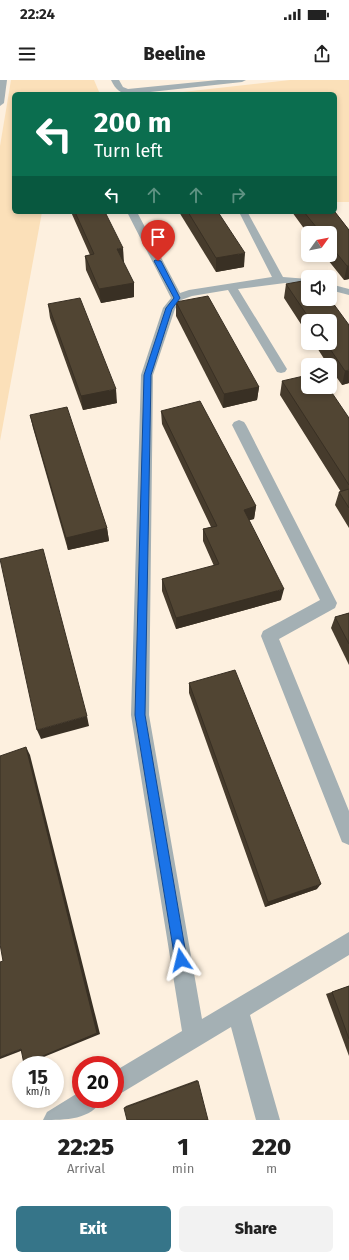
<!DOCTYPE html>
<style>
:root{--surface:#fff;--page:#f2f2f2;--text:#222;--muted:#767676;--accent:#367589}
body{margin:0;font-family:"Fira Sans",sans-serif;background:var(--page);color:var(--text);height:100vh;display:flex;flex-direction:column;font-size:15px;white-space:nowrap}
*{box-sizing:border-box;margin:0}
p{font-size:13px;color:var(--muted)}
.icon{flex:none;width:22px;height:22px;fill:none;stroke:currentColor;stroke-width:2;stroke-linecap:round;stroke-linejoin:round}
.map{position:relative;height:1040px;overflow:hidden}
.side{display:flex;flex-direction:column;background:var(--surface);flex:1}
.side>*{flex:none}
.banner{position:absolute;left:12px;top:12px;width:325px;height:122px;border-radius:6px;box-shadow:0 2px 6px #0003;background:#0b6e4f;color:#fff;overflow:hidden}
.needle{width:26px;rotate:57deg}
.controls{position:absolute;left:301px;top:146px;display:grid;gap:8px}
.controls a{display:grid;place-items:center;width:36px;height:36px;border-radius:6px;background:var(--surface);box-shadow:0 2px 6px #0003;font-size:20px}
.speed{position:absolute;left:12px;top:976px;display:flex;gap:8px;font-size:20px;font-weight:700;text-align:center}
.speed>*{display:grid;place-content:center;width:52px;height:52px;border-radius:50%;background:var(--surface);box-shadow:0 2px 6px #0003;line-height:1}
.speed small{font-size:10px;font-weight:400}
.speed .limit{border:6px solid #d22;background:#fff;color:#111}
.pin{position:absolute;display:grid;place-items:center;width:34px;height:34px;color:#fff;margin:-41px -17px;border-radius:50% 50% 50% 0;rotate:-45deg;box-shadow:0 0 4px #0007}
.pin .icon{rotate:45deg}
.me{position:absolute;width:44px;margin:-22px;rotate:350deg;stroke-linejoin:round;filter:drop-shadow(0 0 3px #0008)}
.turn{display:flex;align-items:center;gap:14px;height:84px;padding:0 16px;font-size:18px}
.turn .icon{width:52px;height:52px;stroke-width:2.5}
.turn b{display:block;font-size:28px;line-height:34px}
.lanes{display:flex;align-items:center;height:38px;padding:0 16px;background:#0003;justify-content:center;gap:20px;direction:ltr}
.lanes .off{opacity:.35}
.eta{display:flex;justify-content:space-evenly;align-items:center;height:68px;text-align:center}
.eta b{font-size:24px;font-weight:800;line-height:28px}
.cta{display:flex;gap:8px;margin-top:auto;padding:8px 16px}
.cta a{flex:1;height:46px;border-radius:6px;background:var(--accent);color:#fff;font-size:16px;font-weight:800;line-height:46px;text-align:center}
.cta a+a{background:var(--page);color:var(--text)}
.status{display:flex;justify-content:space-between;align-items:center;height:28px;padding:0 20px;background:var(--surface);direction:ltr}
.status svg{height:11px;fill:currentColor}
header{display:flex;justify-content:space-between;align-items:center;height:52px;padding:0 16px;background:var(--surface);font-size:18px;font-weight:800}
.map>svg:first-child{display:block}
.green{fill:#fbe0b9}
.lines{fill:none;stroke-linecap:round;stroke-linejoin:round}
.lane{fill:#a4b0b4;fill-rule:evenodd}
.wall{fill:#463b2c}
.shaded-wall{fill:#393024}
.building{fill:#514533;stroke:#393024}
.route{fill:#1a73e8;stroke:#114b97}
</style>
<div class="status"><b>22:24</b><svg viewBox="0 0 49 12"><path d="M0 12V9h3v3zM5 12V6h3v6zM10 12V3h3v9zM15 12V0h3v12zM26 1h20v11H26zM47 4h2v5h-2z"/></svg></div>
<header><svg class="icon" aria-label="menu" viewBox="0 0 24 24"><path d="M4 6h16M4 12h16M4 18h16"/></svg>Beeline<svg class="icon" aria-label="share" viewBox="0 0 24 24"><path d="M12 15V3M7 8l5-5 5 5M5 13v7h14v-7"/></svg></header>
<div class="map">
<svg width="349" height="1040" viewBox="0 0 349 1040">
<rect width="100%" height="100%" fill="#fdf0df"/>
<!-- green -->
<g class="green">
<polygon points="11,0 94,0 100,14 14,14 14,132 42,132 0,361 0,66"/>
<polygon points="290,0 349,0 349,122 335,122 335,14 165,14"/>
</g>
<g class="lines">
<!-- lane -->
<g class="lane">
<polygon points="0,0 7,0 4,23 0,26"/>
<path d="M111,0H119L123,7L128,9L218,0H246L242,2L132,14C120,14 116,10 111,0Z"/>
<polygon points="127,132 137,132 180,213 189,210 272,197 239,132 248,133 283,197 308,199 308,205 285,203 238,209 287,289 285,292 281,293 277,292 228,210 192,216 181,220 175,229 153,295 149,635 202,939 349,852 349,875 250,935 280,1040 256,1040 231,947 123,1012 115,1016 115,991 182,951 131,635 141,295 163,228 171,218"/>
<polygon points="330,204 349,209 349,215 330,210"/>
<polygon points="239,340 244,342 246,345 337,523 335,528 279,559 349,731 349,765 342,762 261,556 263,551 320,520 232,345 234,342"/>
<path d="M81,1011V1019H102C92,1040 65,1040 43,1040L47,1032Z"/>
</g>
</g>
<!-- wall -->
<g class="wall">
<polygon points="71,132 105,132 123,182 134,203 134,217 101,223 86,190 85,176 90,175"/>
<polygon points="179,132 218,132 244,187 216,192"/>
<polygon points="292,132 335,132 349,150 349,199 344,200 324,175 330,175 330,153 308,153 308,154"/>
<polygon points="286,204 330,219 349,303 342,305 330,288 330,285 328,285 314,263 330,263 330,241 308,241 308,255 284,218"/>
<polygon points="176,222 259,307 257,320 223,328 176,236"/>
<polygon points="48,224 117,323 83,330 50,238"/>
<polygon points="282,301 349,338 349,448 335,425 339,412 341,412 280,315"/>
<polygon points="161,331 256,426 254,439 249,440 281,520 176,549 162,511 162,499 214,486 203,461 203,449 211,447 162,344"/>
<polygon points="30,335 107,448 109,461 68,470 33,348"/>
<polygon points="349,533 349,585 331,548 335,537"/>
<polygon points="189,603 317,809 265,827 189,613"/>
<polygon points="349,906 349,976 326,914"/>
<polygon points="197,1000 198,1001 124,1028 126,1026"/>
</g>
<!-- shaded-wall -->
<g class="shaded-wall">
<polygon points="123,168 124,182 118,183 117,169"/>
<polygon points="245,173 244,187 216,192 216,178"/>
<polygon points="347,186 349,186 349,199 344,200"/>
<polygon points="134,203 134,217 101,223 99,209"/>
<polygon points="349,290 349,303 342,305 345,291"/>
<polygon points="259,307 257,320 223,328 224,314"/>
<polygon points="116,309 117,323 83,330 81,316"/>
<polygon points="256,426 254,439 242,442 244,430"/>
<polygon points="107,448 109,461 68,470 66,458"/>
<polygon points="284,509 281,520 176,549 176,538"/>
<polygon points="87,636 89,646 41,659 37,650"/>
<polygon points="26,667 30,675 100,954 29,983 24,984"/>
<polygon points="321,804 317,809 265,827 268,822"/>
<polygon points="21,969 26,969 0,979 0,977"/>
</g>
<!-- building -->
<g class="building">
<polygon points="75,132 105,132 123,168 117,169 134,203 99,209 85,176 94,174"/>
<polygon points="188,132 218,132 245,173 216,178"/>
<polygon points="304,132 335,132 349,150 349,186 347,186 330,165 330,153 321,153"/>
<polygon points="308,200 308,219 330,219 349,245 349,290 345,291 326,263 330,263 330,241 311,241 286,204"/>
<polygon points="208,216 259,307 224,314 176,222"/>
<polygon points="80,218 116,309 81,316 48,224"/>
<polygon points="308,295 308,307 328,307 349,338 349,405 282,301"/>
<polygon points="200,321 256,426 244,430 284,509 176,538 162,499 219,484 203,449 217,446 161,331"/>
<polygon points="67,327 107,448 66,458 30,335"/>
<polygon points="349,409 349,428 339,412"/>
<polygon points="43,469 87,636 37,650 0,479"/>
<polygon points="349,533 349,564 335,537"/>
<polygon points="235,590 321,804 268,822 189,603"/>
<polygon points="26,667 97,953 24,984 21,969 0,977 0,882 3,881 0,864 0,676"/>
<polygon points="349,906 349,959 332,912"/>
<polygon points="198,1001 208,1040 127,1040 124,1028"/>
</g>
<!-- route -->
<polygon class="route" points="155,180 161,181 180,218 172,229 151,295 145,635 187,880 186,884 181,886 177,884 175,880 135,635 144,295 166,228 174,218 154,181"/>
</svg>
<div class="controls">
<a><svg class="needle" viewBox="-14 -14 28 28"><path d="M0-13l5 13h-10z" fill="#e53935"/><path d="M0 13l5-13h-10z" fill="#767676"/></svg></a>
<a><svg class="icon" aria-label="sound" viewBox="0 0 24 24"><path d="M4 9h4l5-4v14l-5-4H4zM17 9q2 3 0 6"/></svg></a>
<a><svg class="icon" aria-label="search" viewBox="0 0 24 24"><circle cx="10" cy="10" r="6"/><path d="M15 15l6 6"/></svg></a>
<a><svg class="icon" aria-label="layers" viewBox="0 0 24 24"><path d="M12 4l9 5-9 5-9-5zM3 14l9 5 9-5"/></svg></a>
</div>
<div class="speed"><div>15<small>km/h</small></div><div class="limit">20</div></div>
<div class="pin" style="left:158px;top:181px;background:#d93025"><svg class="icon" aria-label="arrive" viewBox="0 0 24 24"><path d="M6 21V4h12l-3 4 3 4H6"/></svg></div>
<svg class="me" style="left:181px;top:880px" viewBox="-20 -20 40 40"><path d="M0-17L14 15 0 8-14 15z" fill="#1a73e8" stroke="#fff" stroke-width="4"/></svg>
<div class="banner">
<div class="turn"><svg class="icon" aria-label="left" viewBox="0 0 24 24"><path d="M17 20v-9H6M10 6l-5 5 5 5"/></svg><div><b>200 m</b>Turn left</div></div>
<div class="lanes"><svg class="icon" aria-label="left" viewBox="0 0 24 24"><path d="M17 20v-9H6M10 6l-5 5 5 5"/></svg><svg class="icon off" aria-label="ahead" viewBox="0 0 24 24"><path d="M12 20V5M6 11l6-6 6 6"/></svg><svg class="icon off" aria-label="ahead" viewBox="0 0 24 24"><path d="M12 20V5M6 11l6-6 6 6"/></svg><svg class="icon off" aria-label="right" viewBox="0 0 24 24"><path d="M7 20v-9h11M14 6l5 5-5 5"/></svg></div>
</div>
</div>
<section class="side">
<div class="eta">
<div><b>22:25</b><p>Arrival</p></div>
<div><b>1</b><p>min</p></div>
<div><b>220</b><p>m</p></div>
</div>
<div class="cta"><a>Exit</a><a>Share</a></div>
</section>
